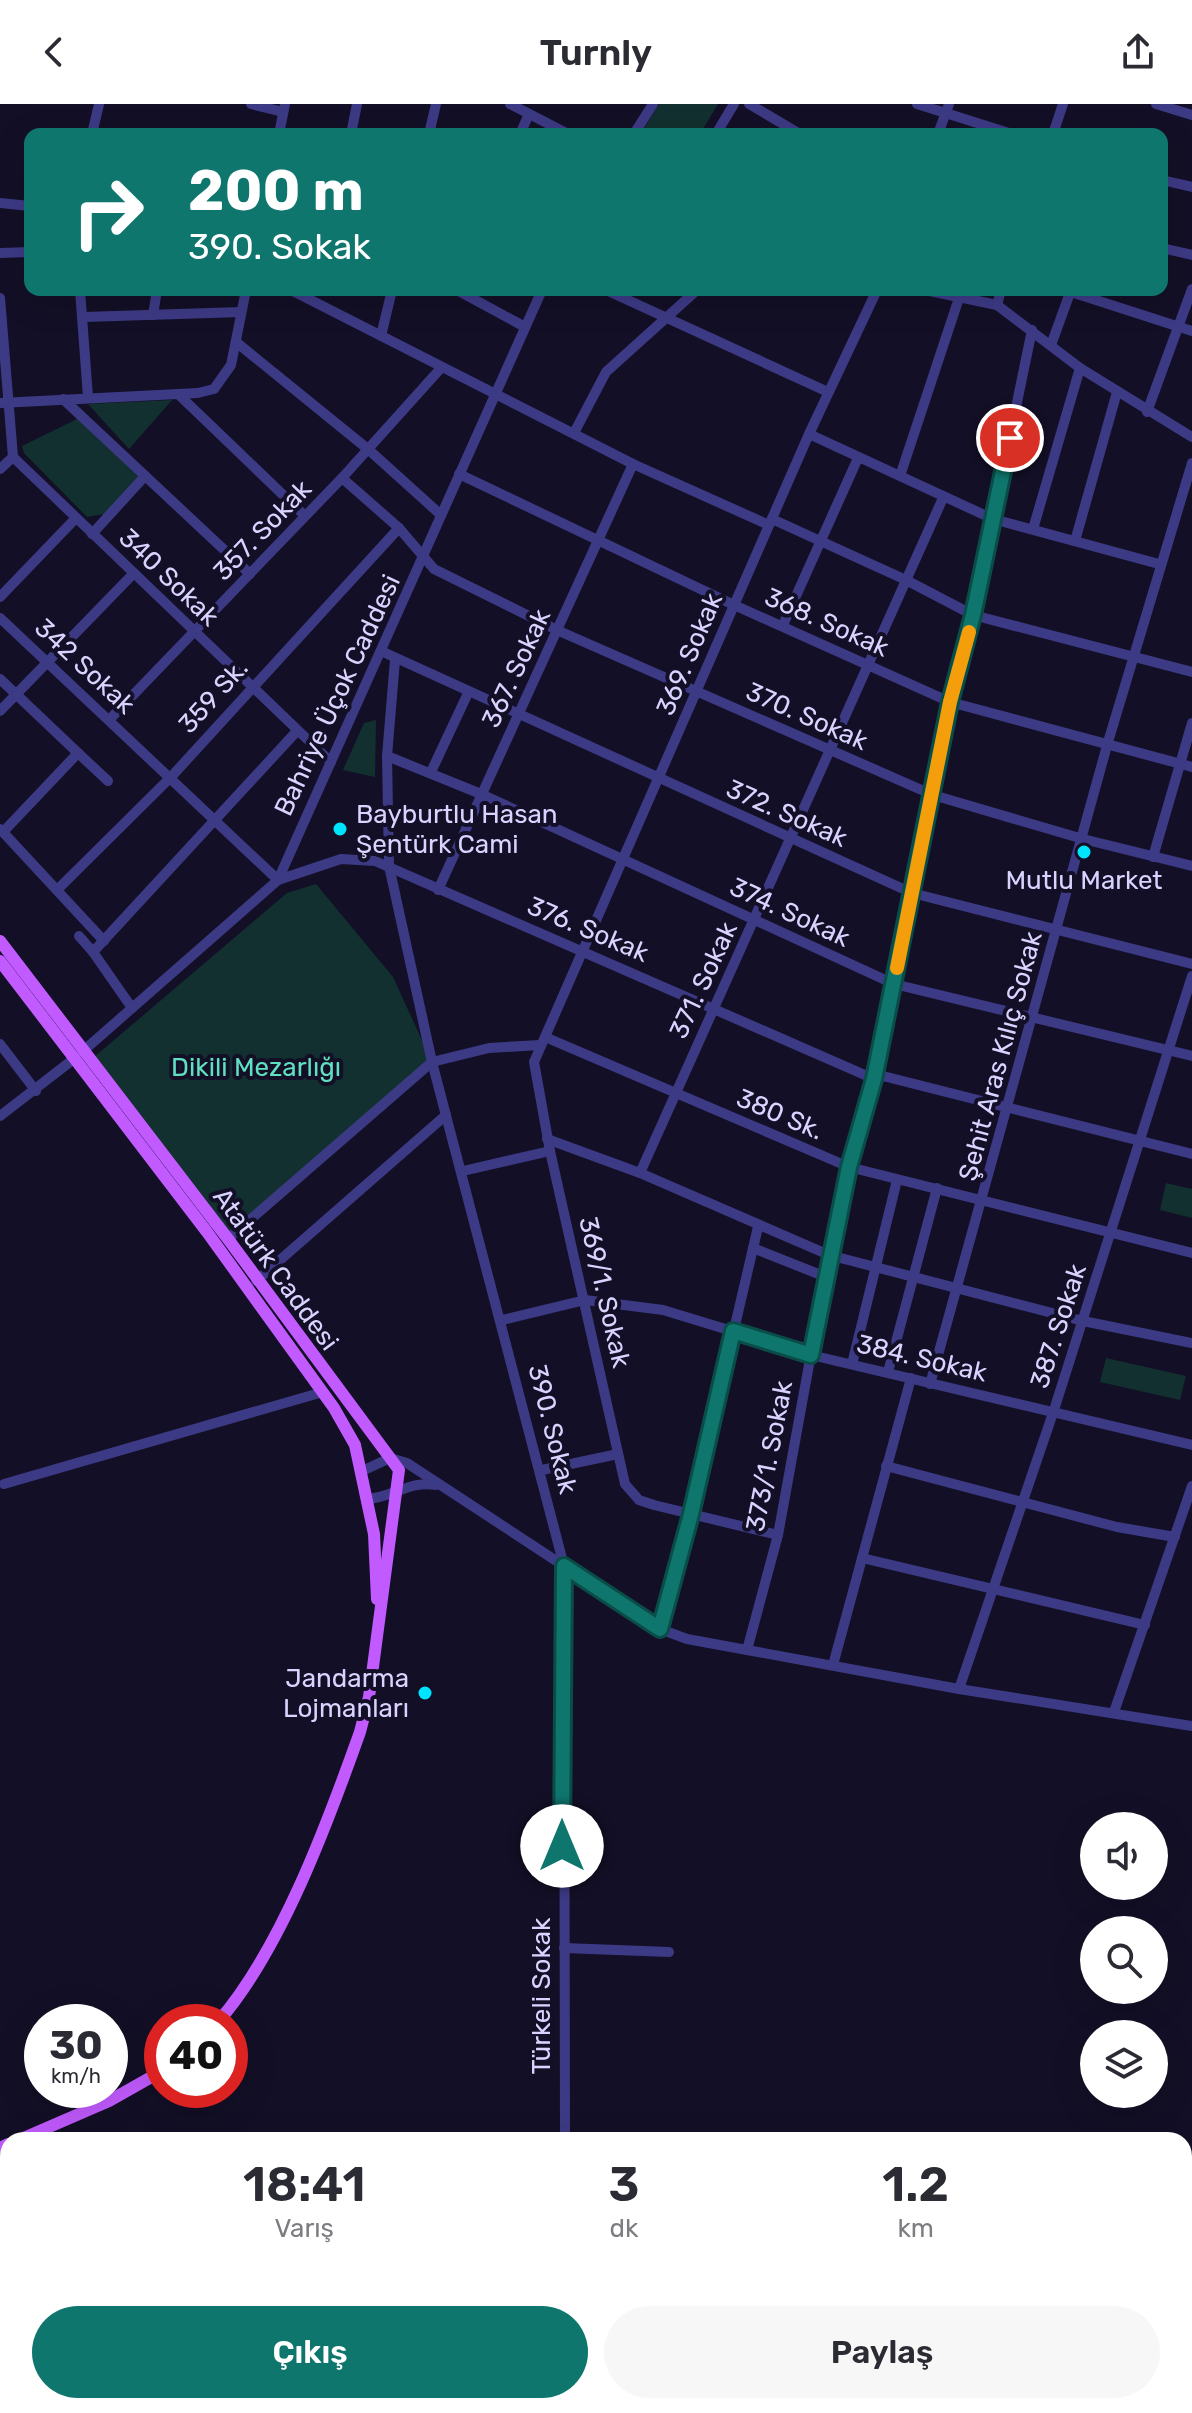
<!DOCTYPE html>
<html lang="tr">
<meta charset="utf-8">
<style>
:root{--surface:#fff;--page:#f7f7f7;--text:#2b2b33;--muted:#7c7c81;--accent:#0f766e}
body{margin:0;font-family:Rubik,sans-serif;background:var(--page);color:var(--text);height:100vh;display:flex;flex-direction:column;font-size:30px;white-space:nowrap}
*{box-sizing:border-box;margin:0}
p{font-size:26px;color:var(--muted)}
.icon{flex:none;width:44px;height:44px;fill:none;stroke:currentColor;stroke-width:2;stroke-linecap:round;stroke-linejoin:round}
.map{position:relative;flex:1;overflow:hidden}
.details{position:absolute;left:0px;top:2028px;width:1192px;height:282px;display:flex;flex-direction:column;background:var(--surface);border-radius:24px 24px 0 0;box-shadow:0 8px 32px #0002}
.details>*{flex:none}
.top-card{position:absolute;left:24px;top:24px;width:1144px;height:168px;border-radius:16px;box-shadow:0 8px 32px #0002;background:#0f766e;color:#fff;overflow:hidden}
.fabs{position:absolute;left:1080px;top:1708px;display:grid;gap:16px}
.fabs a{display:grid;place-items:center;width:88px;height:88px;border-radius:50%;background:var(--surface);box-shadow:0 8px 32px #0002;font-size:40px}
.speed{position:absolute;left:24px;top:1900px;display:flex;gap:16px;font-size:40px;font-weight:700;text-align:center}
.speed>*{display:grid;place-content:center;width:104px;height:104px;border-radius:50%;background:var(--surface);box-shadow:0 8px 32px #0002;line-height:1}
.speed small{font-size:20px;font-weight:400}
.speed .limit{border:12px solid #d22;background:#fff;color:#111}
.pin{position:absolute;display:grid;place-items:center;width:68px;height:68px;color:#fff;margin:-34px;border:4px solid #fff;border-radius:50%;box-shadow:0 2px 8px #0007}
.me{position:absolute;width:88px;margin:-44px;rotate:0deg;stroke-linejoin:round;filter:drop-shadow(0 0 6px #0008)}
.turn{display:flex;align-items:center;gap:28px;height:168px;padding:0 32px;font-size:36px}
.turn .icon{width:104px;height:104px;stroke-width:2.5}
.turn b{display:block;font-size:56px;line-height:68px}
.eta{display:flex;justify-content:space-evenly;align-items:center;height:136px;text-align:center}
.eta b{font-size:48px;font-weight:600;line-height:56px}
.primary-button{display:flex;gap:16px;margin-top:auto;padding:16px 32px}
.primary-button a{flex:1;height:92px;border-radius:48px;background:var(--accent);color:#fff;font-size:32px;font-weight:600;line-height:92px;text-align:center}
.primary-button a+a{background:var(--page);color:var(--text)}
header{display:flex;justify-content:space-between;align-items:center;height:104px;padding:0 32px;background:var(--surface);font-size:36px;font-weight:600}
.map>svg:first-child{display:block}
.green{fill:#12302f}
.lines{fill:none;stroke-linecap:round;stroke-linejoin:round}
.minor{stroke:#3d3a85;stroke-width:10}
.major{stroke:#c25bff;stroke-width:12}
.route-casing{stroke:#0a4d48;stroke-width:20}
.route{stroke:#0f766e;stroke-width:14}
.slow{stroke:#f59e0b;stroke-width:14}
.poi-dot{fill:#00e5ff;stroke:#130f26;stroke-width:3}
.labels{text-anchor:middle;stroke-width:8;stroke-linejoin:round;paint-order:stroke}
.street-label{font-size:26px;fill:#d9d4ff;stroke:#130f26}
.poi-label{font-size:26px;fill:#d9d4ff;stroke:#130f26;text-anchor:start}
.park-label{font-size:26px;fill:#5fe0c0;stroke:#130f26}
</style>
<header><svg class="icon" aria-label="back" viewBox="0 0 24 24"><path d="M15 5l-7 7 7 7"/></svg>Turnly<svg class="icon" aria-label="share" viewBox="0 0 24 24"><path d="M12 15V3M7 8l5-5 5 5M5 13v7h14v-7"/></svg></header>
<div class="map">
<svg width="1192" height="2309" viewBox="0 0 1192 2309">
<rect width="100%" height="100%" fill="#130f26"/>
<!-- green -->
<g class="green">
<polygon points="659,0 718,0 700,30 641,30"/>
<polygon points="172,296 129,345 88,300"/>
<polygon points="79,314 141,371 105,410 87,413 24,349 22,342"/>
<polygon points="376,616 375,673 343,666 364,619"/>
<polygon points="316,780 393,873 432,958 233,1132 93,954 287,789"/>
<polygon points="1166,1079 1192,1085 1192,1114 1160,1106"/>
<polygon points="1106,1254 1186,1272 1180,1296 1100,1278"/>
</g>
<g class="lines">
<!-- minor -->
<g class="minor">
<polyline points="251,0 283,8"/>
<polyline points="510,0 568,30"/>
<polyline points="749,0 800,30"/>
<polyline points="917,0 1012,30"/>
<polyline points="1156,0 1192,11"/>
<polyline points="92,30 99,0"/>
<polyline points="279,30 285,0"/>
<polyline points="351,30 357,0"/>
<polyline points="429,30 436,0"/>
<polyline points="520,30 529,10"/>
<polyline points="634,30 653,0"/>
<polyline points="716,30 734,0"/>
<polyline points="938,30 949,0"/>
<polyline points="1053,30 1063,0"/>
<polyline points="1162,76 1192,83"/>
<polyline points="0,99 30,102"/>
<polyline points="1162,144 1192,151"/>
<polyline points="0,149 30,148"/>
<polyline points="80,186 88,293"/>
<polyline points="291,186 633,360 769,421"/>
<polyline points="457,186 525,223"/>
<polyline points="606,186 828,288"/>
<polyline points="925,186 997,201 1080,264 1192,333"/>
<polyline points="1071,188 1192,227"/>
<polyline points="0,194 13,353"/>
<polyline points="997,201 1001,186"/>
<polyline points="153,211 157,186"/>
<polyline points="84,213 241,208"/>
<polyline points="381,232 392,186"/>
<polyline points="236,238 369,346 441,411"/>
<polyline points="1051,241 1071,186"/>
<polyline points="178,290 304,411"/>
<polyline points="63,295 250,470"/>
<polyline points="0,299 198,289 214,285 231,261 246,186"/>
<polyline points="1147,308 1192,185"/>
<polyline points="574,329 606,268 697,186"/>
<polyline points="809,330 993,415 1159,460"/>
<polyline points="13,353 331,658"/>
<polyline points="0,365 13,353"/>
<polyline points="459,370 734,501 950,598 1192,663"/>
<polyline points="900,372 959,194"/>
<polyline points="342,374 399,424 434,465 559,527 933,691 1083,735 1192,762"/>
<polyline points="772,415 906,476 973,511 1192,568"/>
<polyline points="1033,425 1080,264"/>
<polyline points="92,430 145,372"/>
<polyline points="1075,437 1117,288"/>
<polyline points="0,493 75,415"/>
<polyline points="0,514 278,776 341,755 375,757 874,975"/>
<polyline points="783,521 858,354"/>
<polyline points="381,547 912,789 1192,860"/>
<polyline points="395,556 387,652 389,762 432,958 564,1462 660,1525 687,1535 959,1585 1192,1622"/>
<polyline points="0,575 78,649 3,728"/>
<polyline points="0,607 134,469"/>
<polyline points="110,615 342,374 441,264"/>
<polyline points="78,649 108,677"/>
<polyline points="387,652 481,690 894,880 1192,952"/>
<polyline points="431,668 468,589"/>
<polyline points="0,725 104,837"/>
<polyline points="1153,753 1192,619"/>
<polyline points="57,786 171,673 399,424"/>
<polyline points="438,786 633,360"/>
<polyline points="79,832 93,848"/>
<polyline points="132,904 93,848 297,627"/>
<polyline points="545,933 849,1063 1192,1149"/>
<polyline points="0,940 36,987"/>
<polyline points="82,948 278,776 542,186"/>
<polyline points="875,970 1192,1050"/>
<polyline points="0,1012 75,954"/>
<polyline points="547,1035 640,1069 829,1151 1083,1217 1192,1239"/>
<polyline points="463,1067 550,1047"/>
<polyline points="640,1069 943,394"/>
<polyline points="228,1135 432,958 489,944 540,941"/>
<polyline points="753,1144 826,1173"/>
<polyline points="256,1177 446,1011"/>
<polyline points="502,1216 585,1196 663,1206 811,1251 1192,1341"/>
<polyline points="852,1260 897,1076"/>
<polyline points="888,1268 937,1084"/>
<polyline points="930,1280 1108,638 1192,359"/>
<polyline points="886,1362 1117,1423 1175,1433"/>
<polyline points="542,1366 618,1350"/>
<polyline points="360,1368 390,1354 407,1359 564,1462 565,2036"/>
<polyline points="4,1380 323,1288"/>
<path d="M366,1395C393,1394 409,1376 436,1381"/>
<polyline points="778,1431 654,1401 639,1396 625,1380 550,1047 534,958 809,330 877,186"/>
<polyline points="862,1454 1145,1521"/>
<polyline points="660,1525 691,1410 758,1123"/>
<polyline points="747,1546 778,1431 829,1151 849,1063 874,975 950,598 973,511 1032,226"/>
<polyline points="833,1561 911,1274"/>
<polyline points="959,1585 1054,1306 1192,872"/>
<polyline points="1114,1608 1192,1382"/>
<polyline points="564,1844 669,1848"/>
<polyline points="637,2302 638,2309"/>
</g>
<!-- major -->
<g class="major">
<path d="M0,837L228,1135L399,1366L369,1593L360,1628C328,1718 281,1846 218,1918"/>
<polyline points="0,857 207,1128 334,1304 355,1341 374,1430 377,1495"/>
<polyline points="19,2036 109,1997 162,1967"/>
<polyline points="0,2044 8,2040"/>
</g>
</g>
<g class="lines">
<!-- route casing -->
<g class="route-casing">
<polyline id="route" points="562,1742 564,1462 660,1525 691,1410 733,1227 811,1251 849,1063 874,975 950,598 973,511 1010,334"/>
</g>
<!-- route -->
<use href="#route" class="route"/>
<!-- slow -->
<polyline class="slow" points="897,864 950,598 969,528"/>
</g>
<!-- markers -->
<g class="poi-dot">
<circle cx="340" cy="725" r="8"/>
<circle cx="1084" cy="748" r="8"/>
<circle cx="425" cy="1589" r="8"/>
</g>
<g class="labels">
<!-- street labels -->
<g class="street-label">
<text transform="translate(262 426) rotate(-46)" y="9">357. Sokak</text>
<text transform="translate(169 473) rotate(44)" y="9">340 Sokak</text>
<text transform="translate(827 518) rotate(24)" y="9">368. Sokak</text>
<text transform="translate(689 550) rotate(-67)" y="9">369. Sokak</text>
<text transform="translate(85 562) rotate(43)" y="9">342 Sokak</text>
<text transform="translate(516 564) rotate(-65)" y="9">367. Sokak</text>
<text transform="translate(337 591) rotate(-65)" y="9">Bahriye Üçok Caddesi</text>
<text transform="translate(213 592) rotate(-48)" y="9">359 Sk.</text>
<text transform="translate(807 612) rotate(24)" y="9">370. Sokak</text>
<text transform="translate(787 709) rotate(24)" y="9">372. Sokak</text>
<text transform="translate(790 808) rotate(25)" y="9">374. Sokak</text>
<text transform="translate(588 825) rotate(23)" y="9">376. Sokak</text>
<text transform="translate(703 876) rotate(-65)" y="9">371. Sokak</text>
<text transform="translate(1000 952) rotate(-75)" y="9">Şehit Aras Kılıç Sokak</text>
<text transform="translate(780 1010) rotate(23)" y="9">380 Sk.</text>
<text transform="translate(276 1165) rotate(54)" y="9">Atatürk Caddesi</text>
<text transform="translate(605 1188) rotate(77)" y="9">369/1. Sokak</text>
<text transform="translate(1058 1222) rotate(-72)" y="9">387. Sokak</text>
<text transform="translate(922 1254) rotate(13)" y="9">384. Sokak</text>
<text transform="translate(553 1325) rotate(76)" y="9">390. Sokak</text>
<text transform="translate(769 1352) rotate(-79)" y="9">373/1. Sokak</text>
<text transform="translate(541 1892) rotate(-90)" y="9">Türkeli Sokak</text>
</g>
<!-- poi labels -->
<g class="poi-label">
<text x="356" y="719">Bayburtlu Hasan<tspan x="356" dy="30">Şentürk Cami</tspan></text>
<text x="1084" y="785" text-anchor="middle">Mutlu Market</text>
<text x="409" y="1583" text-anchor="end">Jandarma<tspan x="409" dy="30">Lojmanları</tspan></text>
</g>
<!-- park labels -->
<g class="park-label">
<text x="256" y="972">Dikili Mezarlığı</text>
</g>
</g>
</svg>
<div class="fabs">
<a><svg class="icon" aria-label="sound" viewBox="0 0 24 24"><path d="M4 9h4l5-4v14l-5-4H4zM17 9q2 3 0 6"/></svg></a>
<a><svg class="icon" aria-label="search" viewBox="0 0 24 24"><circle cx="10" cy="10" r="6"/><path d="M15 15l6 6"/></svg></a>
<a><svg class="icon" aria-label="layers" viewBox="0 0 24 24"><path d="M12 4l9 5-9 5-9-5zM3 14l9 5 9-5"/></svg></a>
</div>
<div class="speed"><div>30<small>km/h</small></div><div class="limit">40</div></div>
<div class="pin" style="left:1010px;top:334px;background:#d93025"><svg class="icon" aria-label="arrive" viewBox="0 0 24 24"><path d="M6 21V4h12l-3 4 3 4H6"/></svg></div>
<svg class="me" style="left:562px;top:1742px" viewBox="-20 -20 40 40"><circle r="19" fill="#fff"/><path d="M0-13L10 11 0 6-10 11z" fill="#0f766e"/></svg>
<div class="top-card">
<div class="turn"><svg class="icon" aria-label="right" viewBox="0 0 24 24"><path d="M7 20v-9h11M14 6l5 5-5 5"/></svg><div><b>200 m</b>390. Sokak</div></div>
</div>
<section class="details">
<div class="eta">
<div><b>18:41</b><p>Varış</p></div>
<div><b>3</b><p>dk</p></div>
<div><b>1.2</b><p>km</p></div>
</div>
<div class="primary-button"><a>Çıkış</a><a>Paylaş</a></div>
</section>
</div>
